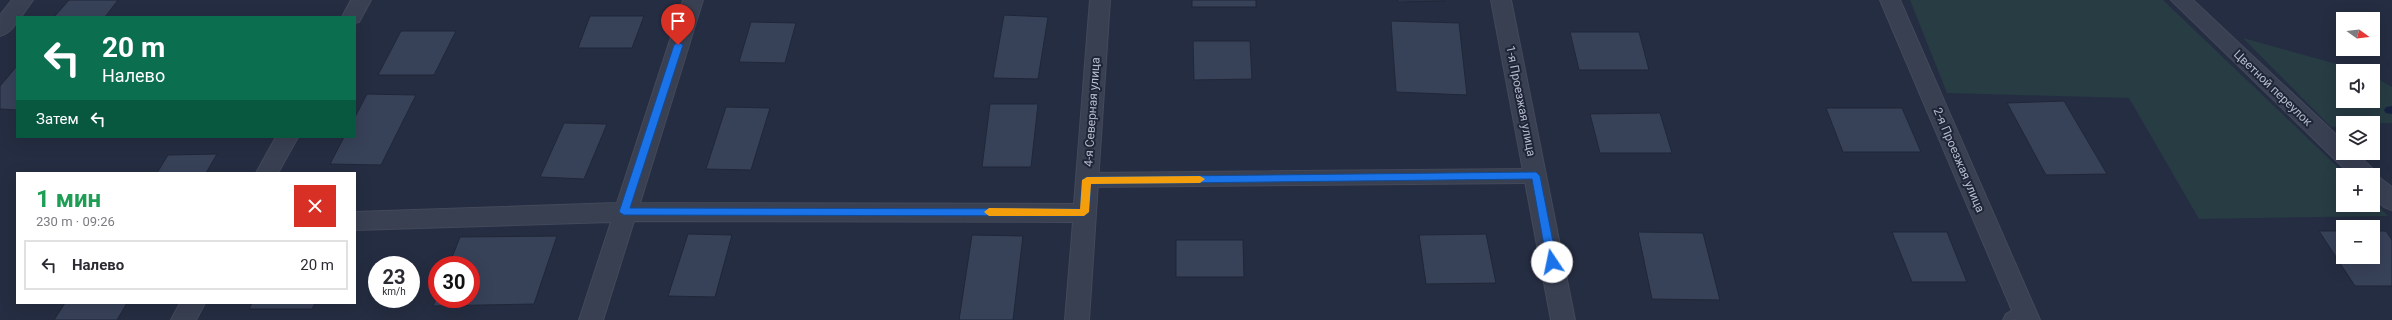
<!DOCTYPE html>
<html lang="ru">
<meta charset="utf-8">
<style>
:root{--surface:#fff;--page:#f2f2f3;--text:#2b2b33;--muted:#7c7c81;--line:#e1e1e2}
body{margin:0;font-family:Roboto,sans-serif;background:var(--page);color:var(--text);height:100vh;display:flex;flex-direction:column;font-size:15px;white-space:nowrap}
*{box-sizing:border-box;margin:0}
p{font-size:13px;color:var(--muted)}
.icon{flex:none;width:22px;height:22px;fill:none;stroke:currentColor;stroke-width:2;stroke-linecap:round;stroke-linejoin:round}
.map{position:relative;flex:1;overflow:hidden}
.panel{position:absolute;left:16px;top:172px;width:340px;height:132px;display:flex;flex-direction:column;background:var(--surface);border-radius:0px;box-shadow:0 4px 16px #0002}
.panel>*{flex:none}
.top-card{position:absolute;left:16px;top:16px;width:340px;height:122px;border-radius:0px;box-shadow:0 4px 16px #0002;background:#0b6e4f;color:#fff;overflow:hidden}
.needle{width:26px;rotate:105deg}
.tools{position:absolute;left:2336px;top:12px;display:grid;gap:8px}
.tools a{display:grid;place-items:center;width:44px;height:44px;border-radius:0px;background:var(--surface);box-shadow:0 4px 16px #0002;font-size:20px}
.speed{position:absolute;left:368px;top:256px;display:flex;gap:8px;font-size:20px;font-weight:700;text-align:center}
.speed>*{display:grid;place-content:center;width:52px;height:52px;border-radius:50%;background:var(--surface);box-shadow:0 4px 16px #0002;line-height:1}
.speed small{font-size:10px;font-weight:400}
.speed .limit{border:6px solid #d22;background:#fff;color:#111}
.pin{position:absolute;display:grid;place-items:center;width:34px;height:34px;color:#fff;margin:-41px -17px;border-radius:50% 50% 50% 0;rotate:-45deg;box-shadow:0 0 4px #0007}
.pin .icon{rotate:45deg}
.me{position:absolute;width:44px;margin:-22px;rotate:349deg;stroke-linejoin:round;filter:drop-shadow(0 0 3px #0008)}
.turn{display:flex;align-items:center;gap:14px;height:84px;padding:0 20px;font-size:18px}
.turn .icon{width:52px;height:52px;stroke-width:2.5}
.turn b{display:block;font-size:28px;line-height:34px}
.then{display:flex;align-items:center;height:38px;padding:0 20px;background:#0003;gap:8px;font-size:15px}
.round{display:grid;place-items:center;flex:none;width:42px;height:42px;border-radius:0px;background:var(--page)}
.overview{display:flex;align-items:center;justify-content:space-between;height:68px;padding:0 20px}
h1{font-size:24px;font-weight:700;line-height:30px;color:#1e9e55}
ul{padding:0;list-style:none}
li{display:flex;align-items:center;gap:12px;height:50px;margin:0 8px 6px;padding:0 12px;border:2px solid var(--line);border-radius:0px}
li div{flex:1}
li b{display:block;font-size:15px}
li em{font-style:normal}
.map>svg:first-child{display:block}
.green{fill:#273c43}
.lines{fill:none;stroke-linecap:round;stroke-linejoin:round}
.stream{fill:#172241;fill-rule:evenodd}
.building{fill:#374158;stroke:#202739}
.lane-casing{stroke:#43495b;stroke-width:2}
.street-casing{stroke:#43495b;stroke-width:2}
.lane{fill:#394052;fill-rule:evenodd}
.street{fill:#394052;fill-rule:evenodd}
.route{fill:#1a73e8;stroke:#114b97}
.slow{fill:#f59e0b}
.labels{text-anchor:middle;stroke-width:4;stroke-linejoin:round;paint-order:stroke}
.street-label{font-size:12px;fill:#b6bccc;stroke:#1e2537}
</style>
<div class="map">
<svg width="2392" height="320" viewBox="0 0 2392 320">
<rect width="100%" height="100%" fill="#252d42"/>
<!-- green -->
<g class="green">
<polygon points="1910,0 2163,0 2346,175 2343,175 2343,205 2373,205 2373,201 2388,216 2199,219 2129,98 1947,93"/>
<polygon points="2243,38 2362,71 2343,71 2343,101 2373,101 2373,76 2392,87 2392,123 2343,123 2343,126 2331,127"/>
</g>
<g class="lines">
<!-- stream -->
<polygon class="stream" points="2392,106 2392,114 2386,113 2384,110 2386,107"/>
</g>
<!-- building -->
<g class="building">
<polygon points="69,0 118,0 105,17 54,17"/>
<rect x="1192" y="0" width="64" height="7"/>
<polygon points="1397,0 1444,0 1445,1 1398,2"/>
<polygon points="1004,15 1048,17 1038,79 993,78"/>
<polygon points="590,16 644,16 632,48 578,48"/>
<polygon points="1391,21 1459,23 1467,95 1396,92"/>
<polygon points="751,22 796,23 785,63 739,62"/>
<polygon points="401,31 456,31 434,75 378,75"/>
<polygon points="1570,32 1639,32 1649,70 1579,70"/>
<polygon points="1193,41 1250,41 1252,79 1194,80"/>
<polygon points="17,66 17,110 0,109 0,86"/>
<polygon points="367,94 416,95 381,165 330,164 344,137 355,137 355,117"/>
<polygon points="2064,101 2107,174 2046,175 2007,103"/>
<polygon points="990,104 1038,104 1031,167 982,167"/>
<polygon points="726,107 770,108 751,170 706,169"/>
<polygon points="1826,108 1902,108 1921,152 1843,152"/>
<polygon points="1660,113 1672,153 1600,153 1590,114"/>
<polygon points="564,123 607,124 584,179 540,177"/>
<polygon points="217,154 206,173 157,173 168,155"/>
<polygon points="2319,231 2343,231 2343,257 2373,257 2373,231 2386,231 2392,240 2392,286 2355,286"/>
<polygon points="1638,232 1703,233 1720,300 1652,299"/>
<polygon points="1892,232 1947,232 1967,282 1912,282"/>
<polygon points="688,234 732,235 715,297 668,296"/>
<polygon points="1486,234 1496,283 1426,284 1419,235"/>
<polygon points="972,235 1023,236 1013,320 959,320"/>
<polygon points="557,236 534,304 433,306 437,297 437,299 471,299 471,265 449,265 460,237"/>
<polygon points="1176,240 1243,240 1244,277 1176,277"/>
<polygon points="65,303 127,303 117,320 54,320"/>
<polygon points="252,303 315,303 312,309 249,309"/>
</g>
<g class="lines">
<!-- lane casing -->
<g class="lane-casing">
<g id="lane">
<polygon points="1536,169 1542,171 1545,176 1542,181 1536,183 1087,187 1081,185 1078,180 1081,175 1087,173"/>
<path d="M2025,303L2032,305L2035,311C2029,320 2016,320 2003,320L2006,314Z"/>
</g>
</g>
<!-- street casing -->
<g class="street-casing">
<g id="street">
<path d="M12,0H33L21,17H17C17,26 8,34 0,36V15Z"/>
<polygon points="351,0 371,0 359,22 355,23 355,17 342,17"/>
<polygon points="683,0 703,0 640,203 1074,204 1090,0 1110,0 1089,320 1065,320 1073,222 634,221 603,320 579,320 611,222 355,230 355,212 617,203"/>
<polygon points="1491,0 1511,0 1575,320 1551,320"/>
<polygon points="1880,0 1900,0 2040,320 2016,320"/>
<polygon points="2171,0 2193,0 2343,141 2343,153 2356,153 2373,169 2376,175 2392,187 2392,210 2384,207 2373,197 2373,175 2351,175"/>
<polygon points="276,137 298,137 278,173 256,173"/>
<polygon points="180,303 205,303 196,320 171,320"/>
</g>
</g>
<!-- lane -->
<use href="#lane" class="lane"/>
<!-- street -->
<use href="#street" class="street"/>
</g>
<!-- route -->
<polygon class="route" points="678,42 683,45 630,208 1080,209 1082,180 1087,177 1536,172 1540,176 1557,262 1552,266 1547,262 1532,179 1091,184 1089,212 1084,216 624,215 619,212 674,45"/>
<!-- slow -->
<polygon class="slow" points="1200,176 1205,179 1200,183 1091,184 1089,212 1084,216 989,216 984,212 989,208 1080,209 1082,180 1087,177"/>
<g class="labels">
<!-- street labels -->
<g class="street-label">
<text transform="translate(2273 88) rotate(44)" y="4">Цветной переулок</text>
<text transform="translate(1521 101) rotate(79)" y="4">1-я Проезжая улица</text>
<text transform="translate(1092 112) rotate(-86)" y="4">4-я Северная улица</text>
<text transform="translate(1959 160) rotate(67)" y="4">2-я Проезжая улица</text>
</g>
</g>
</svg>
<div class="tools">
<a><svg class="needle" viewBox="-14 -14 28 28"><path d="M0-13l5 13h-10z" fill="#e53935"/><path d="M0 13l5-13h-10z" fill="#7c7c81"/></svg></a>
<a><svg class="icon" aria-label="sound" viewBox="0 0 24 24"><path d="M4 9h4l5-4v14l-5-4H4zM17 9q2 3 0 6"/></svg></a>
<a><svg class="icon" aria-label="layers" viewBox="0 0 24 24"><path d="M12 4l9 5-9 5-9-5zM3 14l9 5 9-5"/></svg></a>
<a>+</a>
<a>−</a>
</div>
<div class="speed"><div>23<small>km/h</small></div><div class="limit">30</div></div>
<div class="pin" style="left:678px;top:45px;background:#d93025"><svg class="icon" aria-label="arrive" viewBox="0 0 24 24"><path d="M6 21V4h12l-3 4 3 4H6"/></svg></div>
<svg class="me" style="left:1552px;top:262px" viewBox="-20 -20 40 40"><circle r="19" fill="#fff"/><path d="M0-13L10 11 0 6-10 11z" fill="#1a73e8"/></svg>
<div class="top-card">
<div class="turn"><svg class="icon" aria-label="left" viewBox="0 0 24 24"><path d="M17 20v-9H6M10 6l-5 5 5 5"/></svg><div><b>20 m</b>Налево</div></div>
<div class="then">Затем<svg class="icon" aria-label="left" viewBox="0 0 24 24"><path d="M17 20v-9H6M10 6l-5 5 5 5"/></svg></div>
</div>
<section class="panel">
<div class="overview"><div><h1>1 мин</h1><p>230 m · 09:26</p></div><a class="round" style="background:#d93025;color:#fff"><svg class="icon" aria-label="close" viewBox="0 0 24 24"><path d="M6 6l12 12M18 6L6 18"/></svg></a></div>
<ul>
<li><svg class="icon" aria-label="left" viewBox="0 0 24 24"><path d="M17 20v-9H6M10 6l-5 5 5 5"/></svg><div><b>Налево</b></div><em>20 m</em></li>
</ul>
</section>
</div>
